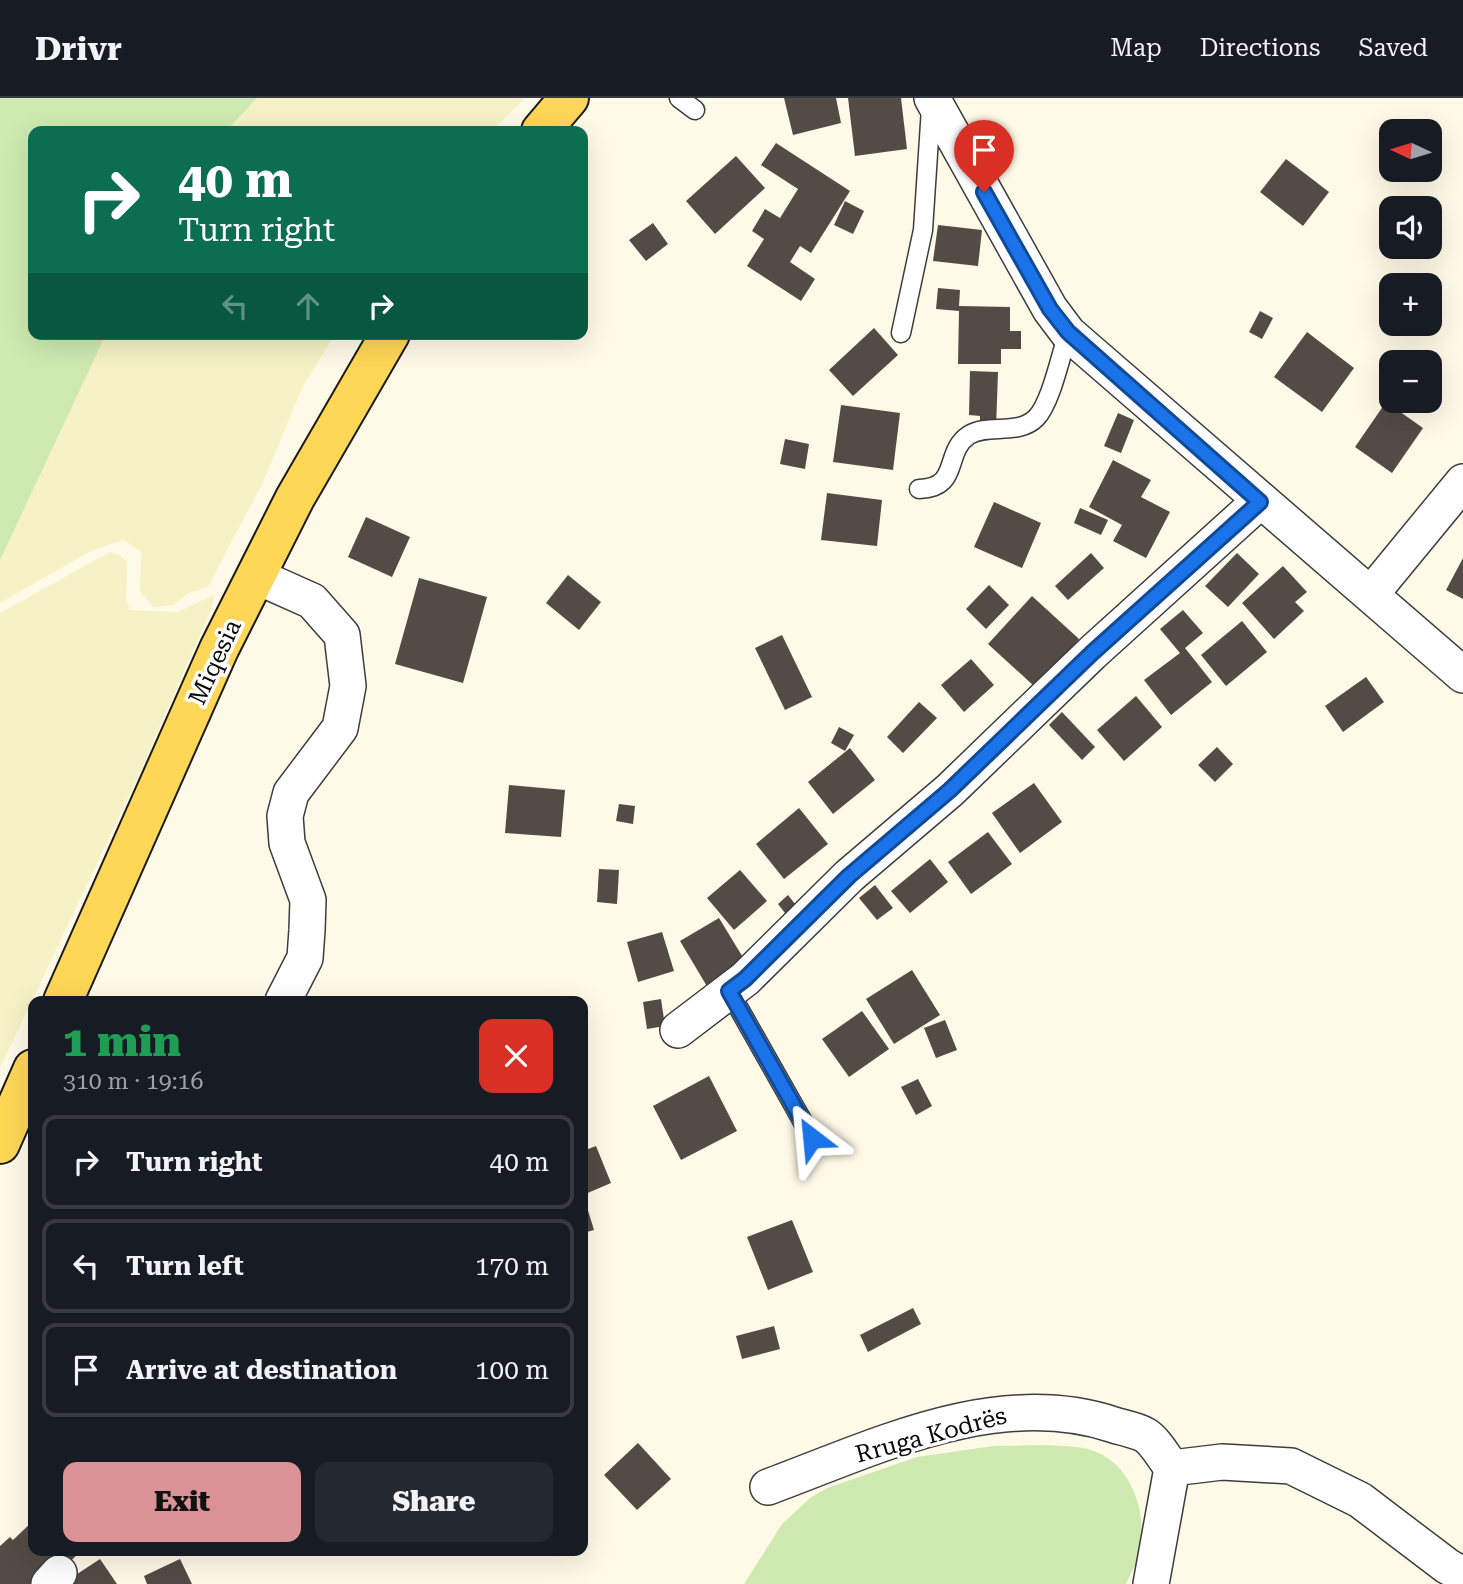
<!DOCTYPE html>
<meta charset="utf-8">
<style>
:root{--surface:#171b24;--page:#242831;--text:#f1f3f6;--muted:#9ea1a6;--line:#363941;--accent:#db9297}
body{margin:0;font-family:"Roboto Serif",serif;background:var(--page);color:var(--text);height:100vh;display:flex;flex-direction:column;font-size:26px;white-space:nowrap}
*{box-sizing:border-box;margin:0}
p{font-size:23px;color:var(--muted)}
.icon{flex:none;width:38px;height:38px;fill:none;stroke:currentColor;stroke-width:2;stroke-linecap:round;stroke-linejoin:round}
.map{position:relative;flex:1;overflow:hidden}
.drawer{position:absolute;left:28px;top:898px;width:560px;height:560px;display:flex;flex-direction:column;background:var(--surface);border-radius:14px;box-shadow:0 7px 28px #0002}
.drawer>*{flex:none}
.hud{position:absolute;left:28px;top:28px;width:560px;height:214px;border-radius:14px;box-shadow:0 7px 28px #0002;background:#0b6e4f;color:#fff;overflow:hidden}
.needle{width:46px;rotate:274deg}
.tools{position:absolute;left:1379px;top:21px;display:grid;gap:14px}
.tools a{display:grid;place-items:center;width:63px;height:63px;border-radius:14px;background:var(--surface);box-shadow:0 7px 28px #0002;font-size:35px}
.pin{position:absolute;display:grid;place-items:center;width:60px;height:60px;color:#fff;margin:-72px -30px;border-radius:50% 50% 50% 0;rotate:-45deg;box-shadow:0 0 7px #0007}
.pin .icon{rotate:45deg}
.me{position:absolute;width:77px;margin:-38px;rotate:331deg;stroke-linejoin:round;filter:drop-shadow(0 0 5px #0008)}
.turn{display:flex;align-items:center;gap:24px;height:147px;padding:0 35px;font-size:32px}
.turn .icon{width:91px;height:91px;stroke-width:2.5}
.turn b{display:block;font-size:49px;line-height:60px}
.lanes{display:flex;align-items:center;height:66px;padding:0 35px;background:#0003;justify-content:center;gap:35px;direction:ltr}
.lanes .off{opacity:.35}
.round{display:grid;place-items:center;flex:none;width:74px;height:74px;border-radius:14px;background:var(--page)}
.summary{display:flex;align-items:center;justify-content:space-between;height:119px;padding:0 35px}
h1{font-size:42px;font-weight:800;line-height:52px;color:#1e9e55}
.primary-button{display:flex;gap:14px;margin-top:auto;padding:14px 35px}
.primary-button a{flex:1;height:80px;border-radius:14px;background:var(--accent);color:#111;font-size:28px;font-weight:800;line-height:80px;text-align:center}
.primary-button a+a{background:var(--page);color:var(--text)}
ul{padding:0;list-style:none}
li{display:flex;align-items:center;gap:21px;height:94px;margin:0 14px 10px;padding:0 21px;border:4px solid var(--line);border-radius:14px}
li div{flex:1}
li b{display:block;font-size:26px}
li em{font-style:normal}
header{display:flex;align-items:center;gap:42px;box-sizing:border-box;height:98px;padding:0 35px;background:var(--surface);border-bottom:2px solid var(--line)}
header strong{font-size:33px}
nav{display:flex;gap:38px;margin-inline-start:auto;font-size:24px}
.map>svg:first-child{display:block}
.farmland{fill:#f6f2c6}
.green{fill:#ceeab0}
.building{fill:#534b46}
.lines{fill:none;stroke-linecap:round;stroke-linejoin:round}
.lane-casing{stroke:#3d3d3d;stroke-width:21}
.street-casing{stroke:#3d3d3d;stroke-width:38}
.primary-casing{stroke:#1b1b1b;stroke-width:42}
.lane{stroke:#fff;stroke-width:18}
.street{stroke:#fff;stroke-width:35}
.primary{stroke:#ffd757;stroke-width:38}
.route-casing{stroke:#114b97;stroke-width:18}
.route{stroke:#1a73e8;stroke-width:12}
.labels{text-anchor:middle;stroke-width:7;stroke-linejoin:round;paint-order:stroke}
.street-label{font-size:24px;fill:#0a0a0a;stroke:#fff}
</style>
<header>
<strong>Drivr</strong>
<nav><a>Map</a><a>Directions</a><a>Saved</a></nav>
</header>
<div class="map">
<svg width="1463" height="1486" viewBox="0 0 1463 1486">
<rect width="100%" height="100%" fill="#fffae7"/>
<!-- farmland -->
<g class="farmland">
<polygon points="0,0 525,0 492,33 33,33 33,236 335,236 302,290 263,384 208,489 189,495 173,507 153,509 140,493 141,454 124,442 93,452 0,505"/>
<polygon points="110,454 119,457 127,464 126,502 130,512 178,514 215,496 211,512 135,685 0,970 0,515"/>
</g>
<!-- green -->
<g class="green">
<polygon points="0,0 257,0 226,33 33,33 33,236 106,236 0,462"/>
<path d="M993,1348C1019,1348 1067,1345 1091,1352C1133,1365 1149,1419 1139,1456C1137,1466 1130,1476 1126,1486H744L782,1426L810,1400L827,1390L917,1359Z"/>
</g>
<!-- building -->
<g class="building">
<polygon points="784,0 836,0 841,25 793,37"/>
<polygon points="848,0 901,0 907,51 855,58"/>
<polygon points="776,45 850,93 811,155 800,148 790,164 815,181 801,203 747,168 764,141 752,133 765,111 780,120 798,91 761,67"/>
<polygon points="736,58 765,90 715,136 686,103"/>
<polygon points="1286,61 1329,94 1303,128 1260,94"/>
<polygon points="845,103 864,113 853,136 834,127"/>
<polygon points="653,125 668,146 646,163 629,142"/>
<polygon points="938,127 982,132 978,168 933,163"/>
<polygon points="938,190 960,192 959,208 1010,209 1010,233 1021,233 1021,251 1001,251 1001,266 958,266 959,213 936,211"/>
<polygon points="1260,213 1273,220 1262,241 1249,234"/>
<polygon points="874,230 898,257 853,298 829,272"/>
<polygon points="1307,234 1354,270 1322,314 1274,279"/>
<polygon points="970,273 998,274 996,331 980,330 980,318 969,317"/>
<polygon points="1386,304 1423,330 1392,375 1355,349"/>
<polygon points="841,307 900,315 893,372 833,364"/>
<polygon points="1118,315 1134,322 1121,355 1104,348"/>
<polygon points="785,341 809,346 805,371 780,366"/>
<polygon points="1113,362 1151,382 1141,399 1170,414 1146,460 1113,443 1122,427 1089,409"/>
<polygon points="827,395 882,402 877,448 821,442"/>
<polygon points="994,404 1041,425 1022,470 974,449"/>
<polygon points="1080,410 1108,422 1101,437 1074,425"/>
<polygon points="366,419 410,439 392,479 348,459"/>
<polygon points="1091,455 1104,470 1068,502 1055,488"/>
<polygon points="1237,455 1259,476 1228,509 1205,488"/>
<polygon points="1463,460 1463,501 1446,492"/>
<polygon points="1283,468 1307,494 1295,504 1304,513 1274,541 1242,505"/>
<polygon points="568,477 601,504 579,532 546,505"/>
<polygon points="419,480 487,499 463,585 395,566"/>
<polygon points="989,487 1009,507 986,531 966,511"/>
<polygon points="1032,498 1079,541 1035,589 988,546"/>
<polygon points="1183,512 1203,535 1185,550 1212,584 1171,617 1144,582 1180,555 1160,531"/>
<polygon points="1242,523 1267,554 1226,588 1201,557"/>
<polygon points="782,537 812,599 785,612 755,550"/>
<polygon points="971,561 994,587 964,614 941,587"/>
<polygon points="1366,579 1384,604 1343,634 1325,608"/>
<polygon points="1136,598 1162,629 1124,663 1097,632"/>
<polygon points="919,604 937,620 903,655 887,639"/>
<polygon points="1062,614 1095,649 1082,662 1049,627"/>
<polygon points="839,629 854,637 845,653 831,645"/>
<polygon points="1217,649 1233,666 1215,684 1198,667"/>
<polygon points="850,650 875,682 833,716 808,684"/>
<polygon points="1034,685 1062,724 1020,755 992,715"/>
<polygon points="509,687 565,692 561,739 505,735"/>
<polygon points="619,706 635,708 633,726 616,723"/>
<polygon points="799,710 828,746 784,781 756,746"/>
<polygon points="988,734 1012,766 971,796 948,764"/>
<polygon points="930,761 948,784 910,815 891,793"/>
<polygon points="599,771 619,772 617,806 597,804"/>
<polygon points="740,772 767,803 734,832 707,800"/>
<polygon points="875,787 893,810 877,822 859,800"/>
<polygon points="788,797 802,815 792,824 778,806"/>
<polygon points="719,820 747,866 708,890 680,843"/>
<polygon points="662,834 674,873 638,884 627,844"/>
<polygon points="912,872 940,917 894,946 866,901"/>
<polygon points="661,901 665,928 647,931 643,904"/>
<polygon points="862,913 889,951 849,979 822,941"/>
<polygon points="945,922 957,952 936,960 924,930"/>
<polygon points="709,978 737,1033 681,1062 653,1008"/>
<polygon points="918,981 932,1008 916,1017 901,989"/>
<polygon points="596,1048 611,1085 583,1097 583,1053"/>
<polygon points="587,1109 594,1132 583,1135 583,1110"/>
<polygon points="792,1122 813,1174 768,1192 747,1139"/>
<polygon points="913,1210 921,1226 868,1254 860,1237"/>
<polygon points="774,1228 780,1251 742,1261 736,1238"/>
<polygon points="638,1345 671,1381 637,1412 604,1377"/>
<polygon points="33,1423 33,1452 82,1452 47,1486 0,1486 0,1448 10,1439 13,1442"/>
<polygon points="100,1461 117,1486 62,1486"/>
<polygon points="180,1461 192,1486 147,1486 144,1478"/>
</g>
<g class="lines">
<!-- lane casing -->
<g class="lane-casing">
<g id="lane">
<polyline points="679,0 695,12"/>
<polyline points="901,235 923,132 931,10"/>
<path d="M919,391C961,390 943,354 969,337C988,325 1018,338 1036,320C1051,305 1061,256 1068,235"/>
<polyline points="729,893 812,1040"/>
</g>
</g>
<!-- street casing -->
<g class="street-casing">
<g id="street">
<polyline points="932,0 1050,211 1068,235 1463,577"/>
<polyline points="256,478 312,503 342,537 348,588 340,630 291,695 285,718 287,745 308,802 307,832 305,860 283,903"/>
<polyline points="1371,496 1463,384"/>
<polyline points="678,932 745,881 849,778 950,692 1092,555 1260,403"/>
<polyline points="1172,1370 1222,1364 1291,1368 1360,1402 1447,1468 1463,1477"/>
<path d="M768,1389C876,1349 998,1288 1114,1327C1124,1330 1136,1332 1145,1337C1155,1343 1165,1361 1172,1370L1151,1486"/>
<polyline points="49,1486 59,1475"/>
</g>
</g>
<!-- primary casing -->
<g class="primary-casing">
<g id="primary">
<polyline points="541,33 569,0"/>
<polyline points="63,903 219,551 295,400 390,236"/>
<polyline points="0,1046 33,971"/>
</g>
</g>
<!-- lane -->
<use href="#lane" class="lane"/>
<!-- street -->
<use href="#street" class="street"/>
<!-- primary -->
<use href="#primary" class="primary"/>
</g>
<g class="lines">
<!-- route casing -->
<g class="route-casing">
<polyline id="route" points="812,1040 729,893 745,881 849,778 950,692 1092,555 1260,404 1068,234 1050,211 984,94"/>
</g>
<!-- route -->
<use href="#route" class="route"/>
</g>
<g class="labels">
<!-- street labels -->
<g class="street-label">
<text transform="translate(215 564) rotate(-65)" y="8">Miqesia</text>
<text transform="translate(931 1337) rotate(-15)" y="8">Rruga Kodrës</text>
</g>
</g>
</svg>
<div class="tools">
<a><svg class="needle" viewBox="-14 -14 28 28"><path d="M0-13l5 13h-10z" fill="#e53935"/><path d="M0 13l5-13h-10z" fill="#9ea1a6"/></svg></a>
<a><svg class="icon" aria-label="sound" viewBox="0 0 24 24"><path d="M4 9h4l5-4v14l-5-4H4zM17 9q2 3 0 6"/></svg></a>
<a>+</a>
<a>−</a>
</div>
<div class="pin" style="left:984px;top:94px;background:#d93025"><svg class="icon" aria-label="arrive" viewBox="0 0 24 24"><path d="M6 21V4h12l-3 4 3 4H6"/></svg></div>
<svg class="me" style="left:812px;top:1040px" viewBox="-20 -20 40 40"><path d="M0-17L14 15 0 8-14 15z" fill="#1a73e8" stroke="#fff" stroke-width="4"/></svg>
<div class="hud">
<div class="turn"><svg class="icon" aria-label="right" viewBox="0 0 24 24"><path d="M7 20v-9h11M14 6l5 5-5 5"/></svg><div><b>40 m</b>Turn right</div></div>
<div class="lanes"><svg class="icon off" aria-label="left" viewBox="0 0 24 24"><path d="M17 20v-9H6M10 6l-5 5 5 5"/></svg><svg class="icon off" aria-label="ahead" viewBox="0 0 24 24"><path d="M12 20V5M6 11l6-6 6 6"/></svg><svg class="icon" aria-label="right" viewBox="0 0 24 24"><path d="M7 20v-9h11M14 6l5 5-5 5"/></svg></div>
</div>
<section class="drawer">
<div class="summary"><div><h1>1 min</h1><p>310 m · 19:16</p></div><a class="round" style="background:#d93025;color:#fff"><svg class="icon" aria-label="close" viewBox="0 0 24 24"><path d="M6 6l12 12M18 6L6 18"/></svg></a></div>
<ul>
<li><svg class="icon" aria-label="right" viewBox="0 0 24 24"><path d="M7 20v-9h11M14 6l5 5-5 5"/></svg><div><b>Turn right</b></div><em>40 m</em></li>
<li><svg class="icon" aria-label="left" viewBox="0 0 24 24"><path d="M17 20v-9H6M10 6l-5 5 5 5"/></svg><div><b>Turn left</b></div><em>170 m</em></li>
<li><svg class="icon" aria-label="arrive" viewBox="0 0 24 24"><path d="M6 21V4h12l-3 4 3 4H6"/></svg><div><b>Arrive at destination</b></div><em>100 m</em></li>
</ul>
<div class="primary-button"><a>Exit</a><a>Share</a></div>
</section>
</div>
